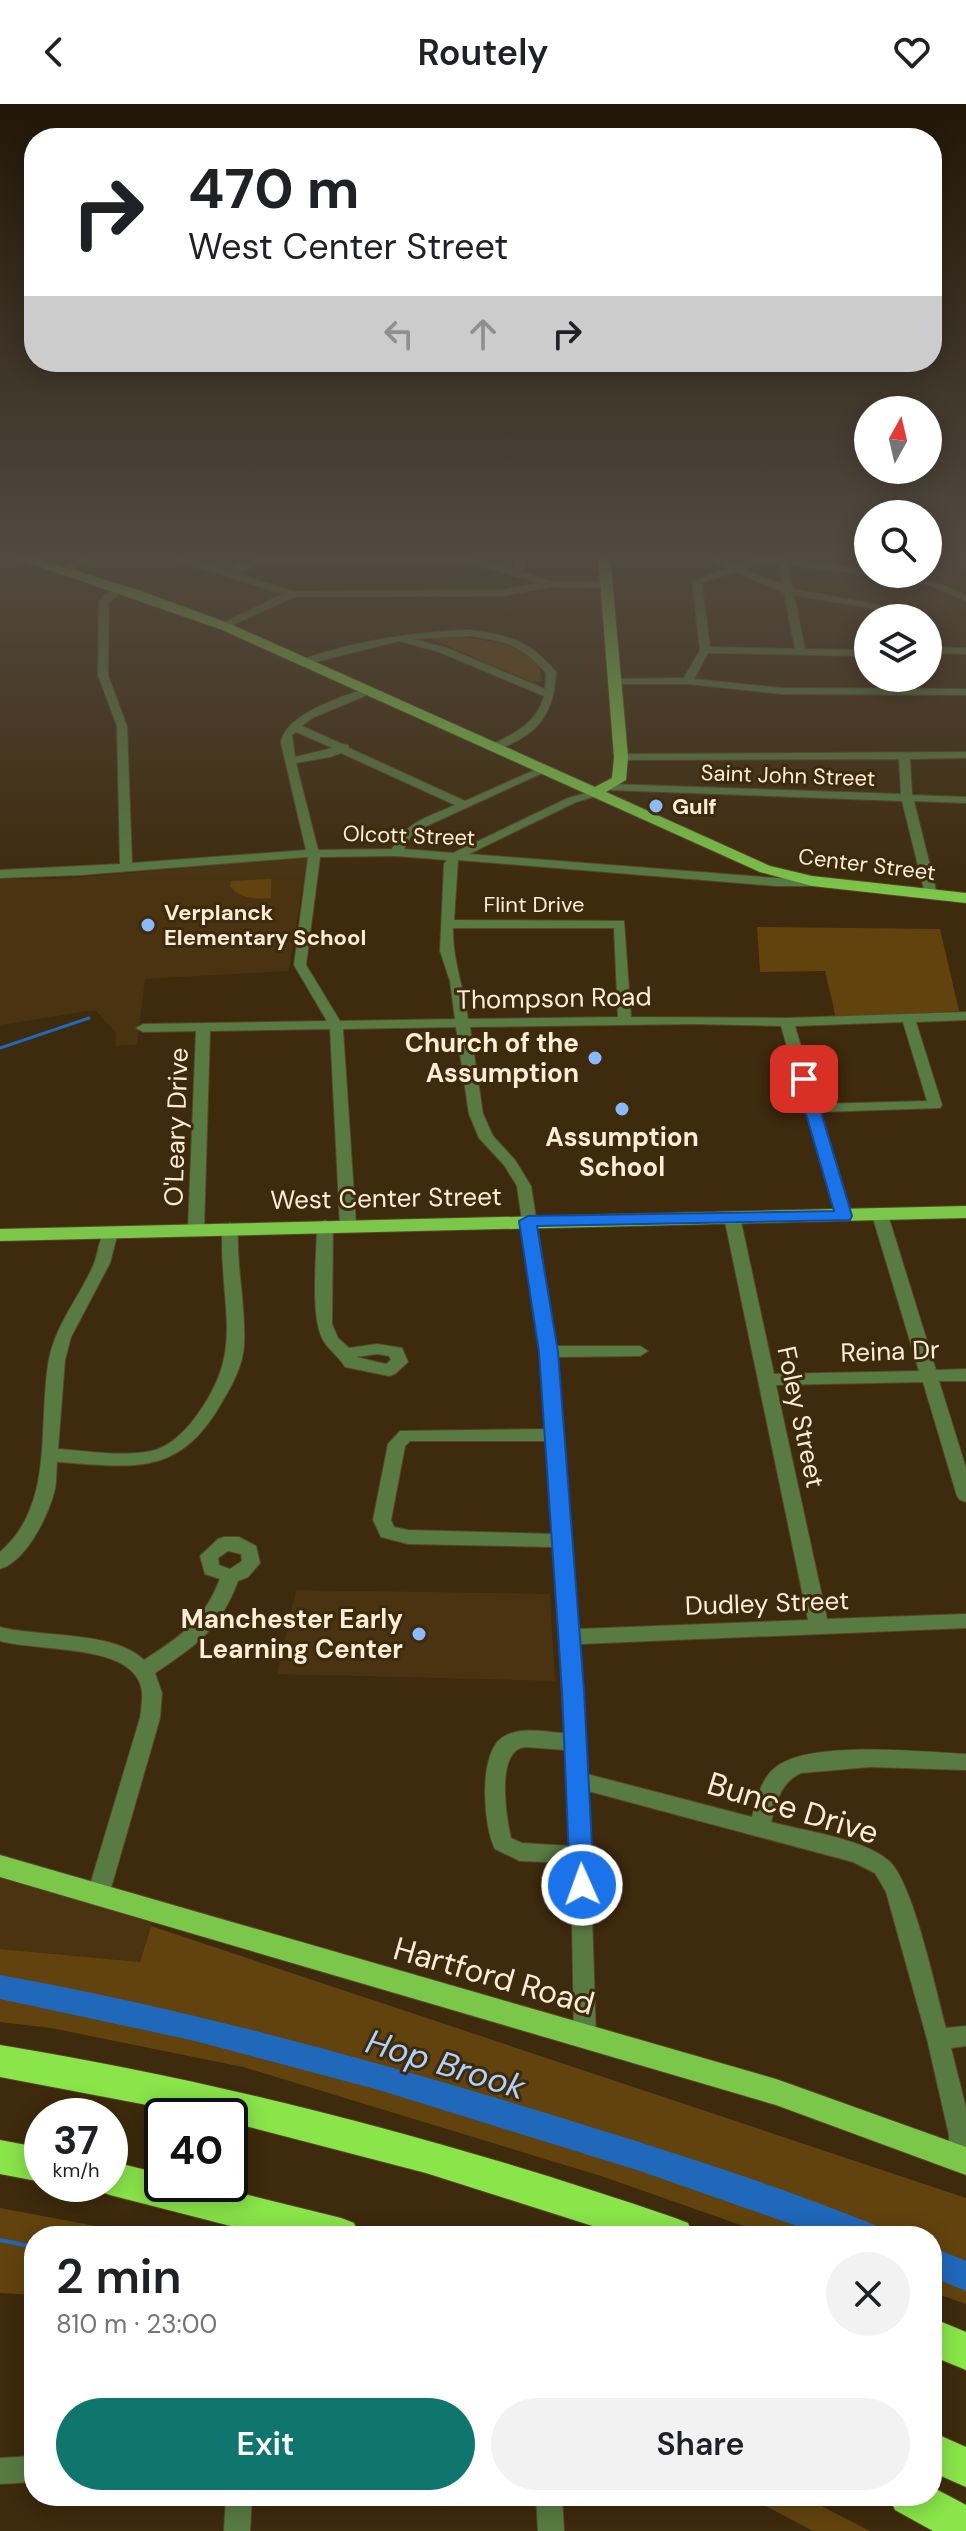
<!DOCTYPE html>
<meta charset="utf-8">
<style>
:root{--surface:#fff;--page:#f2f2f2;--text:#202124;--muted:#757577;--accent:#0f766e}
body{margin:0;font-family:"DM Sans",sans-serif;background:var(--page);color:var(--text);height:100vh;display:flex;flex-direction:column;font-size:30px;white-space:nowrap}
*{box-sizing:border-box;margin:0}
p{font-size:26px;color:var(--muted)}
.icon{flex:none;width:44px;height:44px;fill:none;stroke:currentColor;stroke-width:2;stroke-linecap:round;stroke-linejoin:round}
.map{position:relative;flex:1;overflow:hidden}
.panel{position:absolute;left:24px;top:2122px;width:918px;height:280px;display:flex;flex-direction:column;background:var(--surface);border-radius:32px;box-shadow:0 4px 20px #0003}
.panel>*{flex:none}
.guide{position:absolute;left:24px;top:24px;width:918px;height:244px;border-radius:32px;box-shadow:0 4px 20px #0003;background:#fff;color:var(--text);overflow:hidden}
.needle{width:52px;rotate:8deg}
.controls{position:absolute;left:854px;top:292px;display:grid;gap:16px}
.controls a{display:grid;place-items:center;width:88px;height:88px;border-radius:50%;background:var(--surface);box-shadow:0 4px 20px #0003;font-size:40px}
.speed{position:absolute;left:24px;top:1994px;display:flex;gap:16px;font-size:40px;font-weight:700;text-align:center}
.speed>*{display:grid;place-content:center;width:104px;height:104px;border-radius:50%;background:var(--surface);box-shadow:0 4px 20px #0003;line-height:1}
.speed small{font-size:20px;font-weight:400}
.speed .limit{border:4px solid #111;border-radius:12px;background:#fff;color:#111}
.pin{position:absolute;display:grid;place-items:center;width:68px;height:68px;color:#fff;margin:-34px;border-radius:16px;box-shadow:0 4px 12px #0006}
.me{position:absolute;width:88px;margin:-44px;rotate:358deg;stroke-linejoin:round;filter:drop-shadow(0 0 6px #0008)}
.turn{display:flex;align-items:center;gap:28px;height:168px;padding:0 32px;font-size:36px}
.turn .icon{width:104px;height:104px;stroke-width:2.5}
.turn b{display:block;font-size:56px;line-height:68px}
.lanes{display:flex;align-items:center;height:76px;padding:0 32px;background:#0003;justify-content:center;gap:40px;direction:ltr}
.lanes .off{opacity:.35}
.round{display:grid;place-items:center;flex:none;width:84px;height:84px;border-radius:42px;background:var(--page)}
.overview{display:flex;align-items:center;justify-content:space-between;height:136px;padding:0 32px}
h1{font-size:48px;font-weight:600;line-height:60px}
.action{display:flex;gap:16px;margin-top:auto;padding:16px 32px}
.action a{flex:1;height:92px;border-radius:48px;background:var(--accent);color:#fff;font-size:32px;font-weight:600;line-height:92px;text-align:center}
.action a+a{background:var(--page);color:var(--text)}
header{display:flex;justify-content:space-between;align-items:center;height:104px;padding:0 32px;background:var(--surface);font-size:36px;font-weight:600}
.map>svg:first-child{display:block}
.built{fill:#493310}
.green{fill:#62430e}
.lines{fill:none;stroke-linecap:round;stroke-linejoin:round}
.stream-far1{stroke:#2068ba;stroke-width:3}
.stream{stroke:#2068ba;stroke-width:4}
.river{fill:#2068ba;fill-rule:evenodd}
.minor-casing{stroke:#594528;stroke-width:2}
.major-casing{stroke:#594528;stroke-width:2}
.highway-casing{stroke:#594528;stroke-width:2}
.minor{fill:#577b42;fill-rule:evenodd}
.major{fill:#7bc749;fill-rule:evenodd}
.highway{fill:#89e549;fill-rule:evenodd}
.route{fill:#1a73e8;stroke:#114b97;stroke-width:2}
.poi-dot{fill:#88bafc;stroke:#3e2a0c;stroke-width:3}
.labels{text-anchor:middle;stroke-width:6;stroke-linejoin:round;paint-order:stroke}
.far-street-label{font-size:22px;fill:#feedd6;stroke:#3e2a0c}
.far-poi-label{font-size:22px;font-weight:bold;fill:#feedd6;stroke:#3e2a0c;text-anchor:start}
.street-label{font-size:26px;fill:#feedd6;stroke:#3e2a0c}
.poi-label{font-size:26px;font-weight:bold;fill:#feedd6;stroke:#3e2a0c;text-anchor:end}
.near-street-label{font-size:32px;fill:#feedd6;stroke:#3e2a0c}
.near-water-label{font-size:34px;font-style:italic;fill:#afd1fd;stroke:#3e2a0c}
</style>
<header><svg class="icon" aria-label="back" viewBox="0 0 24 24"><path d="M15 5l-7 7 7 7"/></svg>Routely<svg class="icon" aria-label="heart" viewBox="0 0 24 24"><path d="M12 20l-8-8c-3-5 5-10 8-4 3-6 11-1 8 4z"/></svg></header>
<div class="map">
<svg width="966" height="2427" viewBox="0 0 966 2427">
<rect width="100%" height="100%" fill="#3e2a0c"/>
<!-- built -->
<g class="built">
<polygon points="307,754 289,867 145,875 137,941 115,942 116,929 95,906 0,921 0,775 59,775"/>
<polygon points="296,1486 550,1490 555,1577 277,1570"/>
<polygon points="0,1770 153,1814 140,1858 0,1845"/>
</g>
<!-- green -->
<g class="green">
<path d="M453,533C481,535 542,539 542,577L532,578L431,535Z"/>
<path d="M271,775V794C256,795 239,795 230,782L231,777Z"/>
<polygon points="757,823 940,825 959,907 836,914 825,867 760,868"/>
<polygon points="151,1822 966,2094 966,2200 932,2188 932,2132 772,2132 601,2072 243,1963 51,1924 0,1918 0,1845 140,1858"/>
<polygon points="0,2104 149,2132 34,2132 34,2191 0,2189"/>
<polygon points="747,2392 802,2392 870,2427 813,2427"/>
</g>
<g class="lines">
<!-- stream-far1 -->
<polyline class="stream-far1" points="0,944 89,914"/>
<!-- stream -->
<polyline class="stream" points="0,2136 34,2143"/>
<!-- river -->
<g class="river">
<path d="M0,1871C182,1904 359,1952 536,2006C649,2041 764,2076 875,2121L879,2132H825L640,2067L379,1986L191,1936L0,1895Z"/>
<polygon points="932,2143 966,2157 966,2187 932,2173"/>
</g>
<!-- minor casing -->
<g class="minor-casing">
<g id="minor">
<polygon points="89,451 101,451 65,469 57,467"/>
<path d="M152,451H179L226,466L263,452L472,453L514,466L515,451H525V465L522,468L551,477L606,478L611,481L606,484L550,483L503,492L294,493L224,525L221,524V520L283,490L174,456ZM264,458L471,459L539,479L503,486L293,487L235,469Z"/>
<path d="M700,451H713L736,461L758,451H767L868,466V470L871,471L788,461L793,485L880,501L891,514H881L874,505L794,491L805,545L868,546V552L708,549L694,575L782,584L966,585V591L782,590L687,580H610L609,578L614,575L684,574L700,546L692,478L727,464ZM763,458L779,460L783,481L744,465ZM735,468L784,489L795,545L710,543L702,479Z"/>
<path d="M874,470C908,470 935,477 966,491V497L929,481Z"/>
<path d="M121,482L126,485L124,487L109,498L108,571L127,622L132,759L306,746L281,639C284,611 342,592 368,584L373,587L372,589L312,614L302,622L342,640L348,641L349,644L465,697L539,664L549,666L420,725L411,732L404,745L453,749L568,694L593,687L597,688V692L576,698L469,750L776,774L820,775L822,778L816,782H776L458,756L454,816L624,817L631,913L787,914L966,908V916L916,918L942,1001L940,1004L821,1008L852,1112L844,1117L836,1112L781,922L693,920L470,923L483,1010L493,1032L515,1056L531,1082L556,1242H640L648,1247L640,1252L558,1253L578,1525L808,1516L724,1113L727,1110L732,1108L740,1113L774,1270L919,1267L872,1111L880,1106L888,1111L936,1266L966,1265V1277H939L966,1364V1398L960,1396L957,1392L923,1278L776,1281L827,1515L966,1510V1524L579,1540L587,1670L752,1713C756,1697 761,1674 776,1663C811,1636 921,1648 966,1650V1666L870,1663L801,1669C780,1679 777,1697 771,1718C804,1727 861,1734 888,1756C913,1776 936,1889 946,1924L966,1922V1942L951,1944L966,2004V2064L961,2066L953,2063L949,2055V2031L927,1935L886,1788L875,1769L853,1758L588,1687L596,1934L593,1941L585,1944L577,1941L574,1934L571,1759L520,1757L495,1745C483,1722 478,1648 503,1633C520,1622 545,1628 564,1629L554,1443L408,1440L381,1433L373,1416L388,1340L400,1327L546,1325L541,1248L517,1082L504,1061L479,1034L469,1010L456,923L343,925L356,1121L348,1126L340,1121L330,925L210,927L204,1125L201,1128H191L188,1125L196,927L143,928L136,924L143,920L327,917L294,861L308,753L81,771L0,774V766L120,760L117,622L98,571L99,498L103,492ZM296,628L333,644L295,653L292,631ZM341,649L455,701C427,714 408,716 392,745L318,746L296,659L330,653ZM396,752L447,756L444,760L440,847L450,877L455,915L340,917L306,861L320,753ZM453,824H614L618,913L468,915C464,884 452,855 453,824ZM903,918L927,997L818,1000L795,922ZM410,1337H547L553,1430L408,1426L394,1423L391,1416L405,1342ZM526,1643L565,1646L570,1742L522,1739L511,1734C506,1712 495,1645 526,1643Z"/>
<path d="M471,526C511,532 529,536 556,568C554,613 535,633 493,647L489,646V642C513,630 537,620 544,592L439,548L399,537L304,561L299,558C310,551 327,548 340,544C384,533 426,527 471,526ZM471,532C508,538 520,540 546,569L545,585L447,544L413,535Z"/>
<polygon points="928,543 966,544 966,550 928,549"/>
<polygon points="966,648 966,654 910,655 912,691 966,693 966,699 914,697 937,790 931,794 925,790 902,697 609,686 603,683 609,680 901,690 899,655 621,656 616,653 621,650"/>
<path d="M325,1116L333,1121L332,1220L338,1234L349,1244L377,1240L402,1244L408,1258L395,1270L389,1272L345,1263C339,1252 327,1245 322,1234C310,1208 317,1151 317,1121ZM377,1250L389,1252L391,1256L386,1260L356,1253Z"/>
<path d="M230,1119L238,1124C236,1163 246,1202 244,1241C243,1262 232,1281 222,1298C179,1374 134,1363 57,1358C56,1368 57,1379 54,1389C47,1414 26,1457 0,1465V1448C56,1400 37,1320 49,1255C56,1220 80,1192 94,1160C98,1149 99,1136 105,1125H115L118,1128L110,1159L71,1233L65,1256L58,1345C88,1347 121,1353 151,1347C167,1344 181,1331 191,1319C245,1251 222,1213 222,1136V1124Z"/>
<path d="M224,1433H239L256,1442L260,1459L248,1473L238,1477C220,1525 197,1541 155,1569L162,1589L160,1614L109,1791L105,1797L98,1800L91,1797L87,1791L140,1614C142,1600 145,1584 136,1572C114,1541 36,1547 0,1537V1523C41,1534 113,1526 144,1556C181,1532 203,1518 220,1475L205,1470L200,1452L218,1435ZM228,1447L241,1450L242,1457L230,1465L219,1461L218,1454Z"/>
<polygon points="34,2352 34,2378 0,2380 0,2354"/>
<polygon points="226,2392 252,2392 250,2427 224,2427"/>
<polygon points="536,2392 562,2392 564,2427 538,2427"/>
</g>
</g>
<!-- major casing -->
<g class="major-casing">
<g id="major">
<polygon points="6,451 24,451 141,487 228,519 595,683 612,674 614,653 598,451 610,451 628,653 626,676 606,688 770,762 812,772 966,789 966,799 812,782 760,768 220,525"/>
<polygon points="966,1102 966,1114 0,1137 0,1125"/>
<polygon points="0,1751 776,1975 966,2043 966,2071 776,2001 0,1773"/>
</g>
</g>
<!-- highway casing -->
<g class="highway-casing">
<g id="highway">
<path d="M0,1941C231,1979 454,2038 675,2114L688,2119L693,2132H624L426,2069L230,2018V2012H205L0,1973Z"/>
<polygon points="0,2036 42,2044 42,2078 0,2070"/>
<polygon points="110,2057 162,2070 162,2080 204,2080 341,2114 354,2119 359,2132 270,2132 110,2091 97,2086 95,2080 110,2080"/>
<polygon points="932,2214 966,2228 966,2266 932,2252"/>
<polygon points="932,2328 966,2343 966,2383 932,2368"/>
<polygon points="932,2383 966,2401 966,2427 933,2427 895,2406 889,2392 932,2392"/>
</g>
</g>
<!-- minor -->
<use href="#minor" class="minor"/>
<!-- major -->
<use href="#major" class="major"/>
<!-- highway -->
<use href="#highway" class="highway"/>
</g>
<!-- sky -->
<linearGradient id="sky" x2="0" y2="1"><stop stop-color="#221707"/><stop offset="0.57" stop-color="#524a40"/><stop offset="1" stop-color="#524a40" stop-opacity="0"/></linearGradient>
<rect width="966" height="791" fill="url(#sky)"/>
<!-- route -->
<polygon class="route" points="804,970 811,975 852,1112 850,1116 537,1122 558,1248 584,1586 594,1781 590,1789 582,1792 573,1789 570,1781 562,1586 539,1248 519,1117 528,1112 834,1107 796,975"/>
<!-- markers -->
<g class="poi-dot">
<circle cx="656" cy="702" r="8"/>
<circle cx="148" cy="821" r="8"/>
<circle cx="595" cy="954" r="8"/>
<circle cx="622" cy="1005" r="8"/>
<circle cx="419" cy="1530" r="8"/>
</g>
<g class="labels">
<!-- far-street labels -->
<g class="far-street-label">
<text transform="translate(788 671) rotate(2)" y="8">Saint John Street</text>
<text transform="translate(409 731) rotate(2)" y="8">Olcott Street</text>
<text transform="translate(867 760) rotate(7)" y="8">Center Street</text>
<text x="534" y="808">Flint Drive</text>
</g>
<!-- far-poi labels -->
<g class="far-poi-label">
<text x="672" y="710">Gulf</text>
<text x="164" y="816">Verplanck<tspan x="164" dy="25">Elementary School</tspan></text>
</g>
<!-- street labels -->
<g class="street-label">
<text transform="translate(554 894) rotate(-1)" y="9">Thompson Road</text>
<text transform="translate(176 1023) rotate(-88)" y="9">O'Leary Drive</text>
<text transform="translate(386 1094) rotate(-1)" y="9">West Center Street</text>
<text transform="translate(890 1247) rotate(-2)" y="9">Reina Dr</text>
<text transform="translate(801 1313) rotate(78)" y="9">Foley Street</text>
<text transform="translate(767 1499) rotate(-2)" y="9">Dudley Street</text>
</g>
<!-- poi labels -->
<g class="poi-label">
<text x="579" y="948">Church of the<tspan x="579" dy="30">Assumption</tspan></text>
<text x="622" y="1042" text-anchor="middle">Assumption<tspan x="622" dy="30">School</tspan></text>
<text x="403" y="1524">Manchester Early<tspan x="403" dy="30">Learning Center</tspan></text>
</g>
<!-- near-street labels -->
<g class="near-street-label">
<text transform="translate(793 1704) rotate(17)" y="11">Bunce Drive</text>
<text transform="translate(494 1872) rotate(16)" y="11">Hartford Road</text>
</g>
<!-- near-water labels -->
<g class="near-water-label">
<text transform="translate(446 1960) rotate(17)" y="12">Hop Brook</text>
</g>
</g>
</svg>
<div class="controls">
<a><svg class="needle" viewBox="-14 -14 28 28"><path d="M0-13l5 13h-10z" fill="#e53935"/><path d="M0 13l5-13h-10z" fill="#757577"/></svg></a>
<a><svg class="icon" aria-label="search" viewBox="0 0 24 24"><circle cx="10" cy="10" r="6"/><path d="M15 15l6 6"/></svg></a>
<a><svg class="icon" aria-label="layers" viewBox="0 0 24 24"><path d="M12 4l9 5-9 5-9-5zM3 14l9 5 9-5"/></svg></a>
</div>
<div class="speed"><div>37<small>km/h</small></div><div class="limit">40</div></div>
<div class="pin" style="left:804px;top:975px;background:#d93025"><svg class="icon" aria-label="arrive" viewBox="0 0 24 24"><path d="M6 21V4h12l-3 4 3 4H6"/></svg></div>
<svg class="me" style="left:582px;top:1781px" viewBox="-20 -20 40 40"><circle r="17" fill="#1a73e8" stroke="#fff" stroke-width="3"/><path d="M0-11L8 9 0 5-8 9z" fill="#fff"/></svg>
<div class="guide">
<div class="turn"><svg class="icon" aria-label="right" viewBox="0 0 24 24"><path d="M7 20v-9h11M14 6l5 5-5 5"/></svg><div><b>470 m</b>West Center Street</div></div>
<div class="lanes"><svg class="icon off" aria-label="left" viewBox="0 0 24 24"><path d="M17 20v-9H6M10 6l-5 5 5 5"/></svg><svg class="icon off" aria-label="ahead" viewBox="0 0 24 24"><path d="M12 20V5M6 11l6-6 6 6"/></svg><svg class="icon" aria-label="right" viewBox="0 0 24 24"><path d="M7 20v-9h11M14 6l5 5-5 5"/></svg></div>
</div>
<section class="panel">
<div class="overview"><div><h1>2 min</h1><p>810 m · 23:00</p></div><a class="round"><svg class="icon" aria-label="close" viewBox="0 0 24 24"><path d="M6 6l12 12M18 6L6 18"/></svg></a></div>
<div class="action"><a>Exit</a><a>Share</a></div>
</section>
</div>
